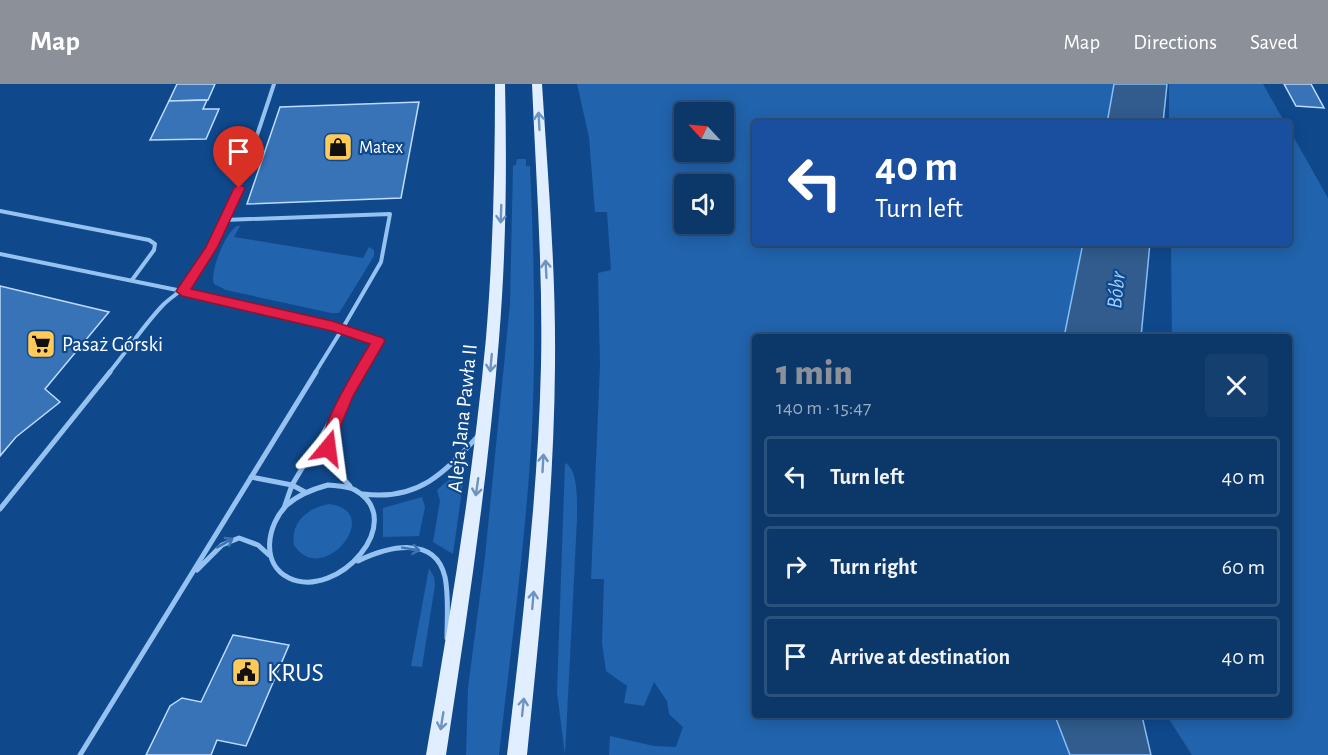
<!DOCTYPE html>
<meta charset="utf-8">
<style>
:root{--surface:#0b3769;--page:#143f6f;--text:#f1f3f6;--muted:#9aacc0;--line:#2b517d;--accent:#8c9099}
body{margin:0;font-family:"Alegreya Sans",sans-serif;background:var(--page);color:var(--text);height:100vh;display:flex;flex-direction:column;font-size:22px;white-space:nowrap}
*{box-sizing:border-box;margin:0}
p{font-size:20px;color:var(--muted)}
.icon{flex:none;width:33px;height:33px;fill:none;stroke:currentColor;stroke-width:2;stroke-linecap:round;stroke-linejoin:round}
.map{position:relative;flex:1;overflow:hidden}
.sheet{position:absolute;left:752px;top:250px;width:540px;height:384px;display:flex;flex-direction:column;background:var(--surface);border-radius:6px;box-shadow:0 3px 15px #0003,0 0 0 2px var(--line)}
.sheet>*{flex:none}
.hud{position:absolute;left:752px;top:36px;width:540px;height:126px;border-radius:6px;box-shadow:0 3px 15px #0003,0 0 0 2px var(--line);background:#1a4fa0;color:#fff;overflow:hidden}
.needle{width:39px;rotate:296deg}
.tools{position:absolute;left:674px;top:18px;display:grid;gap:12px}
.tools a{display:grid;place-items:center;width:60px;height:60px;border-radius:6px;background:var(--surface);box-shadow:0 3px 15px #0003,0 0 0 2px var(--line);font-size:30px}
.pin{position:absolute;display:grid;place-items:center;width:51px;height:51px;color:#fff;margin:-62px -26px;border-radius:50% 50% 50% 0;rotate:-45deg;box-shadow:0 0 6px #0007}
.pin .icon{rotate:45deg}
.me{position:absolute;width:66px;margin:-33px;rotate:16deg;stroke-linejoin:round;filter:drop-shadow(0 0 4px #0008)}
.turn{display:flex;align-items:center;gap:21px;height:126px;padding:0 24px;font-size:27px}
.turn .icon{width:78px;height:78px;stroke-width:2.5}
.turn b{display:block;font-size:42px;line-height:51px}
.round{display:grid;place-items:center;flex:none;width:63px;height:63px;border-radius:6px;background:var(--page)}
.head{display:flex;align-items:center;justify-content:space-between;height:102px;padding:0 24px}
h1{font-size:36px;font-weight:800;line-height:45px;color:var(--accent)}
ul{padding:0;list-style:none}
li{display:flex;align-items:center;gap:18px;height:81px;margin:0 12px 9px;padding:0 12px;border:3px solid var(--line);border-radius:6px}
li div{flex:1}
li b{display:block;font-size:22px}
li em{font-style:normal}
header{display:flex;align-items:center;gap:36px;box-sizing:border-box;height:84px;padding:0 30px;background:var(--accent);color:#fff}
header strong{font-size:28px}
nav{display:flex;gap:33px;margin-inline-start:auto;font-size:21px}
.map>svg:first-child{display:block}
.green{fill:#2163ac;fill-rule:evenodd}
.water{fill:#315c8d;stroke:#87bef6;stroke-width:1.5}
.building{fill:#3773b6;stroke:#bddcfd;stroke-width:1.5}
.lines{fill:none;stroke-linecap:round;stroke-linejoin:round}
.lane-far1{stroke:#96c2f2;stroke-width:4}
.lane{stroke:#96c2f2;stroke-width:5}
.primary{fill:#e1eeff;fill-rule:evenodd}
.oneway{stroke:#6d93c0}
.oneway2{stroke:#3e73b0}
.route{fill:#e11d48;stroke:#92132f;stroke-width:1.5}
.labels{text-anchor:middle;stroke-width:4.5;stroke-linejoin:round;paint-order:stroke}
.far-poi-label{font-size:18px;fill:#fff;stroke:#0f498c;text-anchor:start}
.poi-label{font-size:21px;fill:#fff;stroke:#0f498c;text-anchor:start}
.street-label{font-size:21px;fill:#fff;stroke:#0f498c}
.water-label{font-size:22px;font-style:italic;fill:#a1ccfa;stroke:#0f498c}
.near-poi-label{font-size:26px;fill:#fff;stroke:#0f498c;text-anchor:start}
</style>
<header>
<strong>Map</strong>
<nav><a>Map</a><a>Directions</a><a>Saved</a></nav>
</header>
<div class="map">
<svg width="1328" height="671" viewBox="0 0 1328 671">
<rect width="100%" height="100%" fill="#0f498c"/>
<!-- green -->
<g class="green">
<path d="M577,0H1114L1107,39H754V159H1083L1064,253L754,254V632H1055L1070,671H609L610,652L654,662L676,663L683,643L669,630L667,617L654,598L644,622L624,619L627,602L606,587L602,559L604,495H591L600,282L598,189L611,186L607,128H595L589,53ZM684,28H723V68H684ZM684,100H723V140H684Z"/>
<polygon points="1169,0 1263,0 1285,39 1169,39"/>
<polygon points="1289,45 1328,114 1328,671 1192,671 1167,632 1288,632 1288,254 1172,253 1171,159 1288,159"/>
<path d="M517,75H526V82H530C534,170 536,258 532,346C526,454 511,563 499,671H466L468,604L485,473L510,220L513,82L516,81Z"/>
<path d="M237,142H240L234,153L363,174L369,163L374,166V172L341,226L339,229H331L226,206L214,200C209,189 226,147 237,142Z"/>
<path d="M565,379C579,385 577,421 577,435L565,671L557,608Z"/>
<polygon points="462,384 465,385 453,470 433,458 440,417 437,406"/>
<polygon points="422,413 425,423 419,452 383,453 383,424"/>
<path d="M329,420C386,427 322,505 294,461C290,438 308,424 329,420Z"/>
<polygon points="429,484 434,493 435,501 422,583 411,582"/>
</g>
<!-- water -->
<g class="water">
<polygon points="1114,0 1167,0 1163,39 1107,39"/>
<polygon points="1083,159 1150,159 1141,253 1064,253"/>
<polygon points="1055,632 1142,632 1151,671 1070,671"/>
</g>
<!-- building -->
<g class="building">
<polygon points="177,0 215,0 208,16 169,17"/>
<polygon points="1284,0 1311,0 1324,24 1296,22"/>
<polygon points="207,16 203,25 219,25 206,55 150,56 169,17"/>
<polygon points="419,18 401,114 247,120 280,23"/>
<polygon points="0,202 109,228 45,305 60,318 16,353 0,372"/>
<polygon points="233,551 289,561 246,662 217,656 211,671 146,671 170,622 182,614 201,618"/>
</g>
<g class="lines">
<!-- lane-far1 -->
<g class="lane-far1">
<polyline points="0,127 149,156 155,160 154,166 132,196"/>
<polyline points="224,136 390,130 381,178 341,247 378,257 359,289"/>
<polyline points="0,170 182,207 332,242 341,247 315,289"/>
<path d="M109,289C127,267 143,242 163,221C173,211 185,206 193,193C232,135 252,66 274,0"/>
</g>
<!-- lane -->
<g class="lane">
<path d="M341,325C327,358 323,375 350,402"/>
<polyline points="251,393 292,401 305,408"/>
<path d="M328,401C336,402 348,402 355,406C409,436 338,517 289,494C260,480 267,440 287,421C299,410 313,405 328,401Z"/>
<path d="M363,410C419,417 444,389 479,351"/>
<polyline points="284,424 292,401 360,288"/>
<polyline points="0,425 110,288"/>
<path d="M358,477C387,463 435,450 445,493C449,513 447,534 447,554"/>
<polyline points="197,486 222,461 239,454 258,461 269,471"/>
<polyline points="80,671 316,288"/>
</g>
<!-- primary -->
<g class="primary">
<path d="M495,0H505C507,85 506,170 499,255C488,395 467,533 446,671H426C450,532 473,394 486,254C493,169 495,85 495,0Z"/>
<path d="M532,0H542C548,94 556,187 555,281C554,412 540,542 527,671H507C522,542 538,412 541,282C543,188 536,94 532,0Z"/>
</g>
</g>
<!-- one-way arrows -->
<defs><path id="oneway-shaft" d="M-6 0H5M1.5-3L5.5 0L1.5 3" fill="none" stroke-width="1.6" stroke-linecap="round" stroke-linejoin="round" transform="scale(1.5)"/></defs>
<g class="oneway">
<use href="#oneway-shaft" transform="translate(539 37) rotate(-93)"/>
<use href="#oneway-shaft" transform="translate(501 130) rotate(92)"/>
<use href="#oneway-shaft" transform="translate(546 185) rotate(-93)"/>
<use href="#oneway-shaft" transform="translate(491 279) rotate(95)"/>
<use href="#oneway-shaft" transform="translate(543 379) rotate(-87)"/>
<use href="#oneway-shaft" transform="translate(477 403) rotate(98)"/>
<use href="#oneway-shaft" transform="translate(533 516) rotate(-85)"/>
<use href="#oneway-shaft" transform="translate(523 623) rotate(-84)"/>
<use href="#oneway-shaft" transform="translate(442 637) rotate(99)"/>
</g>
<g class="oneway2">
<use href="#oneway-shaft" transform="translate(225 459) rotate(-29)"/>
<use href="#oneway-shaft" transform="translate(411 465) rotate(9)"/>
</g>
<!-- route -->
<path class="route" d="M239,100L245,104L217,164L191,205L332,237L383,254L385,257L353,312L341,341L333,368H323C314,349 359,279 370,260L332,247L182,212L176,207L206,163L234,104Z"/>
<!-- icons -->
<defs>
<g id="shop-square" transform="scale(1.5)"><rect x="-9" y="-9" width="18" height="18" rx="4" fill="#ffca57" stroke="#0f498c"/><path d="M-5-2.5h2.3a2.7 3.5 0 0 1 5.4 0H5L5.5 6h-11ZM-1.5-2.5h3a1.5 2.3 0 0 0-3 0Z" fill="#111"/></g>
<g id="supermarket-square" transform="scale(1.5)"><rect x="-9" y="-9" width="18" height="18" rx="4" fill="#ffca57" stroke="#0f498c"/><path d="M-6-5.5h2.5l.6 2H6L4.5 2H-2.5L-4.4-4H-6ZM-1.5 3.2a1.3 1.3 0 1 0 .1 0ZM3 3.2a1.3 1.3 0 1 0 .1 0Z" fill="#111"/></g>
<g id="civic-square" transform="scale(1.5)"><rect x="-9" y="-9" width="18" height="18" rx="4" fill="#ffca57" stroke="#0f498c"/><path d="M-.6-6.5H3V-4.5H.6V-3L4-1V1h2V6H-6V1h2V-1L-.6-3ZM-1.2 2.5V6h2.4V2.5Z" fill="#111"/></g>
</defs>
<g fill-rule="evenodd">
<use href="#shop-square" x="338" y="63"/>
<use href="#supermarket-square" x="41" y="260"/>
<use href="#civic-square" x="246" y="588"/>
</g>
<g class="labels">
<!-- far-poi labels -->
<g class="far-poi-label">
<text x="359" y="69">Matex</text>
</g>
<!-- poi labels -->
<g class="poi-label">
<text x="62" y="267">Pasaż Górski</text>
</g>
<!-- street labels -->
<g class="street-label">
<text transform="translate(462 334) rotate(-84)" y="7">Aleja Jana Pawła II</text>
</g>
<!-- water labels -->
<g class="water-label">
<text transform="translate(1115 206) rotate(-84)" y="8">Bóbr</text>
</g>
<!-- near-poi labels -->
<g class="near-poi-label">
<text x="267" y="597">KRUS</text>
</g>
</g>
</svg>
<div class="tools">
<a><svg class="needle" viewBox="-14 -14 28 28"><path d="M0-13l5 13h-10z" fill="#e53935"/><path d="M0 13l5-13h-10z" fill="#9aacc0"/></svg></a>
<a><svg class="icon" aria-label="sound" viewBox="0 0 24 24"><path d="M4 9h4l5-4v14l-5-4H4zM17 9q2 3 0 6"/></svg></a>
</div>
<div class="pin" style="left:239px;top:104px;background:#d93025"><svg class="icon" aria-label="arrive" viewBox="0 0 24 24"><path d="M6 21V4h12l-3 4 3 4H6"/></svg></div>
<svg class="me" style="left:328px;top:364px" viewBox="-20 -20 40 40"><path d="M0-17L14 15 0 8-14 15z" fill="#e11d48" stroke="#fff" stroke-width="4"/></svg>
<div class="hud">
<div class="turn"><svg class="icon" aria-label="left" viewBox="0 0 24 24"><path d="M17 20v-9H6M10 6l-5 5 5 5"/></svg><div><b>40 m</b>Turn left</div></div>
</div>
<section class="sheet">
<div class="head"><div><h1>1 min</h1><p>140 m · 15:47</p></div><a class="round"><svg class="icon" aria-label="close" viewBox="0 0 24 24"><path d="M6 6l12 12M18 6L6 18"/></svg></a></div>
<ul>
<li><svg class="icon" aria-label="left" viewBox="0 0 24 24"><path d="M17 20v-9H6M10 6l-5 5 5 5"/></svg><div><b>Turn left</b></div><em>40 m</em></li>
<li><svg class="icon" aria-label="right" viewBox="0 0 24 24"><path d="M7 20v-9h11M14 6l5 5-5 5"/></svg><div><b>Turn right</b></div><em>60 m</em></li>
<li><svg class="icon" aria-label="arrive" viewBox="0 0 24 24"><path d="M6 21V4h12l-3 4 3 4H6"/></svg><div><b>Arrive at destination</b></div><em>40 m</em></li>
</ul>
</section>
</div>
